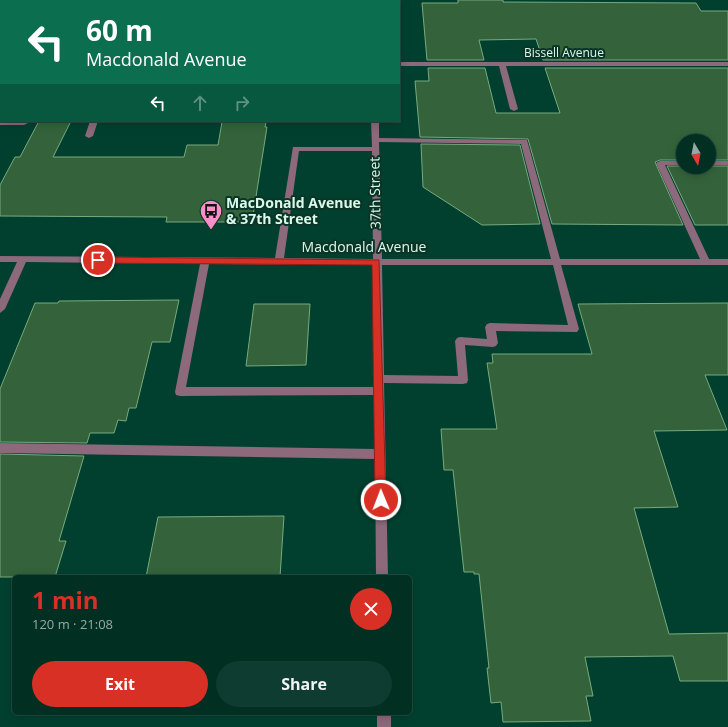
<!DOCTYPE html>
<meta charset="utf-8">
<style>
:root{--surface:#013023;--page:#0f3c30;--text:#f1f3f6;--muted:#96a9a6;--line:#234b41;--accent:#d93025}
body{margin:0;font-family:"Open Sans",sans-serif;background:var(--page);color:var(--text);height:100vh;display:flex;flex-direction:column;font-size:15px;white-space:nowrap}
*{box-sizing:border-box;margin:0}
p{font-size:13px;color:var(--muted)}
.icon{flex:none;width:22px;height:22px;fill:none;stroke:currentColor;stroke-width:2;stroke-linecap:round;stroke-linejoin:round}
.map{position:relative;flex:1;overflow:hidden}
.side{position:absolute;left:12px;top:575px;width:400px;height:140px;display:flex;flex-direction:column;background:var(--surface);border-radius:6px;box-shadow:0 2px 10px #0003,0 0 0 1px var(--line)}
.side>*{flex:none}
.banner{position:absolute;left:0px;top:0px;width:400px;height:122px;box-shadow:0 2px 10px #0003,0 0 0 1px var(--line);background:#0b6e4f;color:#fff;overflow:hidden}
.needle{width:26px;rotate:170deg}
.tools{position:absolute;left:676px;top:134px;display:grid;gap:8px}
.tools a{display:grid;place-items:center;width:40px;height:40px;border-radius:50%;background:var(--surface);box-shadow:0 2px 10px #0003,0 0 0 1px var(--line);font-size:20px}
.pin{position:absolute;display:grid;place-items:center;width:34px;height:34px;color:#fff;margin:-17px;border:2px solid #fff;border-radius:50%;box-shadow:0 1px 4px #0007}
.me{position:absolute;width:44px;margin:-22px;rotate:359deg;stroke-linejoin:round;filter:drop-shadow(0 0 3px #0008)}
.turn{display:flex;align-items:center;gap:14px;height:84px;padding:0 20px;font-size:18px}
.turn .icon{width:52px;height:52px;stroke-width:2.5}
.turn b{display:block;font-size:28px;line-height:34px}
.lanes{display:flex;align-items:center;height:38px;padding:0 20px;background:#0003;justify-content:center;gap:20px;direction:ltr}
.lanes .off{opacity:.35}
.round{display:grid;place-items:center;flex:none;width:42px;height:42px;border-radius:21px;background:var(--page)}
.head{display:flex;align-items:center;justify-content:space-between;height:68px;padding:0 20px}
h1{font-size:24px;font-weight:700;line-height:30px;color:var(--accent)}
.cta{display:flex;gap:8px;margin-top:auto;padding:8px 20px}
.cta a{flex:1;height:46px;border-radius:24px;background:var(--accent);color:#fff;font-size:16px;font-weight:700;line-height:46px;text-align:center}
.cta a+a{background:var(--page);color:var(--text)}
.map>svg:first-child{display:block}
.building{fill:#34633b;stroke:#78aa7e}
.lines{fill:none;stroke-linecap:round;stroke-linejoin:round}
.minor{fill:#8c697b;fill-rule:evenodd}
.route{fill:#d93025;stroke:#8d1f18}
.labels{text-anchor:middle;stroke-width:4;stroke-linejoin:round;paint-order:stroke}
.far-street-label{font-size:12px;fill:#d8fbec;stroke:#0c3426}
.street-label{font-size:14px;fill:#d8fbec;stroke:#0c3426}
.poi-label{font-size:14px;font-weight:bold;fill:#d8fbec;stroke:#0c3426;text-anchor:start}
</style>
<div class="map">
<svg width="728" height="727" viewBox="0 0 728 727">
<rect width="100%" height="100%" fill="#01402f"/>
<!-- building -->
<g class="building">
<polygon points="458,0 503,0 503,2 696,3 701,11 728,11 728,60 543,60 536,39 479,40 484,60 427,60 422,3 458,3"/>
<polygon points="428,68 485,68 496,113 560,113 545,68 728,68 728,160 709,160 709,141 683,141 683,160 660,160 655,162 683,225 552,224 528,139 420,137 415,81 429,81"/>
<polygon points="39,121 71,121 53,157 184,157 187,145 218,145 222,122 266,122 265,127 267,127 252,222 166,222 167,217 0,216 0,185 15,157 20,157"/>
<polygon points="421,144 520,145 540,224 482,225 423,187"/>
<polygon points="667,166 728,166 728,225 695,225"/>
<polygon points="179,300 170,342 152,342 136,408 129,408 126,421 118,420 114,433 90,433 87,443 0,442 0,389 35,303 58,303 59,301"/>
<polygon points="728,303 728,375 705,375 727,430 654,431 678,507 634,508 669,634 728,633 728,681 680,681 673,656 585,657 593,696 586,696 591,721 503,722 501,702 491,703 487,668 489,668 479,574 474,574 474,572 464,572 453,470 444,470 441,429 497,429 487,363 493,363 492,354 592,354 578,304"/>
<polygon points="254,304 310,304 306,365 246,366"/>
<polygon points="0,454 84,456 59,541 66,541 55,577 0,577"/>
<polygon points="284,516 280,577 146,577 158,517"/>
</g>
<g class="lines">
<!-- minor -->
<g class="minor">
<rect x="372" y="0" width="6" height="1"/>
<rect x="0" y="62" width="1" height="4"/>
<polygon points="399,62 728,62 728,66 506,66 518,109 514,111 510,109 499,66 399,66"/>
<polygon points="0,121 25,121 28,123 24,125 0,125"/>
<polygon points="90,121 98,121 93,136 89,138 85,136"/>
<path d="M371,121H379V138L527,140L560,259H700L656,163L660,161H683V165H665L709,259H728V265H561L579,329L577,332L496,331L498,343L496,346L493,347L465,345L468,380L467,383L463,384L384,383L388,577H376L375,459L0,453V443L375,449L374,395L180,396L176,395L175,392L200,264L26,262L5,309L0,313V299L17,262H0V256L275,258L293,147H372ZM379,142L521,144L551,259H382ZM299,151H372L373,259L284,258ZM209,264L373,265L374,387H186ZM382,265H553L568,325L490,323L487,324L485,327L487,339L460,337L457,338L455,341L458,376L384,375Z"/>
<rect x="709" y="161" width="19" height="4"/>
<rect x="377" y="713" width="14" height="14"/>
</g>
</g>
<!-- route -->
<polygon class="route" points="98,257 379,260 386,500 384,504 381,505 377,504 375,500 372,265 98,263 94,260"/>
<!-- icons -->
<defs>
<g id="bus-pin" transform="scale(1.15)"><path d="M0 17L-7.5 6A9.5 9.5 0 1 1 7.5 6Z" fill="#f98fc8" stroke="#0c3426"/><path d="M-5-6H5V4H4V6H2V4H-2V6H-4V4H-5ZM-3.5-4V0h7V-4ZM-3.5 1.2v1.5H-2V1.2ZM2 1.2v1.5H3.5V1.2Z" fill="#111"/></g>
</defs>
<g fill-rule="evenodd">
<use href="#bus-pin" x="211" y="211"/>
</g>
<g class="labels">
<!-- far-street labels -->
<g class="far-street-label">
<text x="564" y="57">Bissell Avenue</text>
</g>
<!-- street labels -->
<g class="street-label">
<text transform="translate(375 193) rotate(-91)" y="5">37th Street</text>
<text x="364" y="252">Macdonald Avenue</text>
</g>
<!-- poi labels -->
<g class="poi-label">
<text x="226" y="208">MacDonald Avenue<tspan x="226" dy="16">&amp; 37th Street</tspan></text>
</g>
</g>
</svg>
<div class="tools">
<a><svg class="needle" viewBox="-14 -14 28 28"><path d="M0-13l5 13h-10z" fill="#e53935"/><path d="M0 13l5-13h-10z" fill="#96a9a6"/></svg></a>
</div>
<div class="pin" style="left:98px;top:260px;background:#d93025"><svg class="icon" aria-label="arrive" viewBox="0 0 24 24"><path d="M6 21V4h12l-3 4 3 4H6"/></svg></div>
<svg class="me" style="left:381px;top:500px" viewBox="-20 -20 40 40"><circle r="17" fill="#d93025" stroke="#fff" stroke-width="3"/><path d="M0-11L8 9 0 5-8 9z" fill="#fff"/></svg>
<div class="banner">
<div class="turn"><svg class="icon" aria-label="left" viewBox="0 0 24 24"><path d="M17 20v-9H6M10 6l-5 5 5 5"/></svg><div><b>60 m</b>Macdonald Avenue</div></div>
<div class="lanes"><svg class="icon" aria-label="left" viewBox="0 0 24 24"><path d="M17 20v-9H6M10 6l-5 5 5 5"/></svg><svg class="icon off" aria-label="ahead" viewBox="0 0 24 24"><path d="M12 20V5M6 11l6-6 6 6"/></svg><svg class="icon off" aria-label="right" viewBox="0 0 24 24"><path d="M7 20v-9h11M14 6l5 5-5 5"/></svg></div>
</div>
<section class="side">
<div class="head"><div><h1>1 min</h1><p>120 m · 21:08</p></div><a class="round" style="background:#d93025;color:#fff"><svg class="icon" aria-label="close" viewBox="0 0 24 24"><path d="M6 6l12 12M18 6L6 18"/></svg></a></div>
<div class="cta"><a>Exit</a><a>Share</a></div>
</section>
</div>
